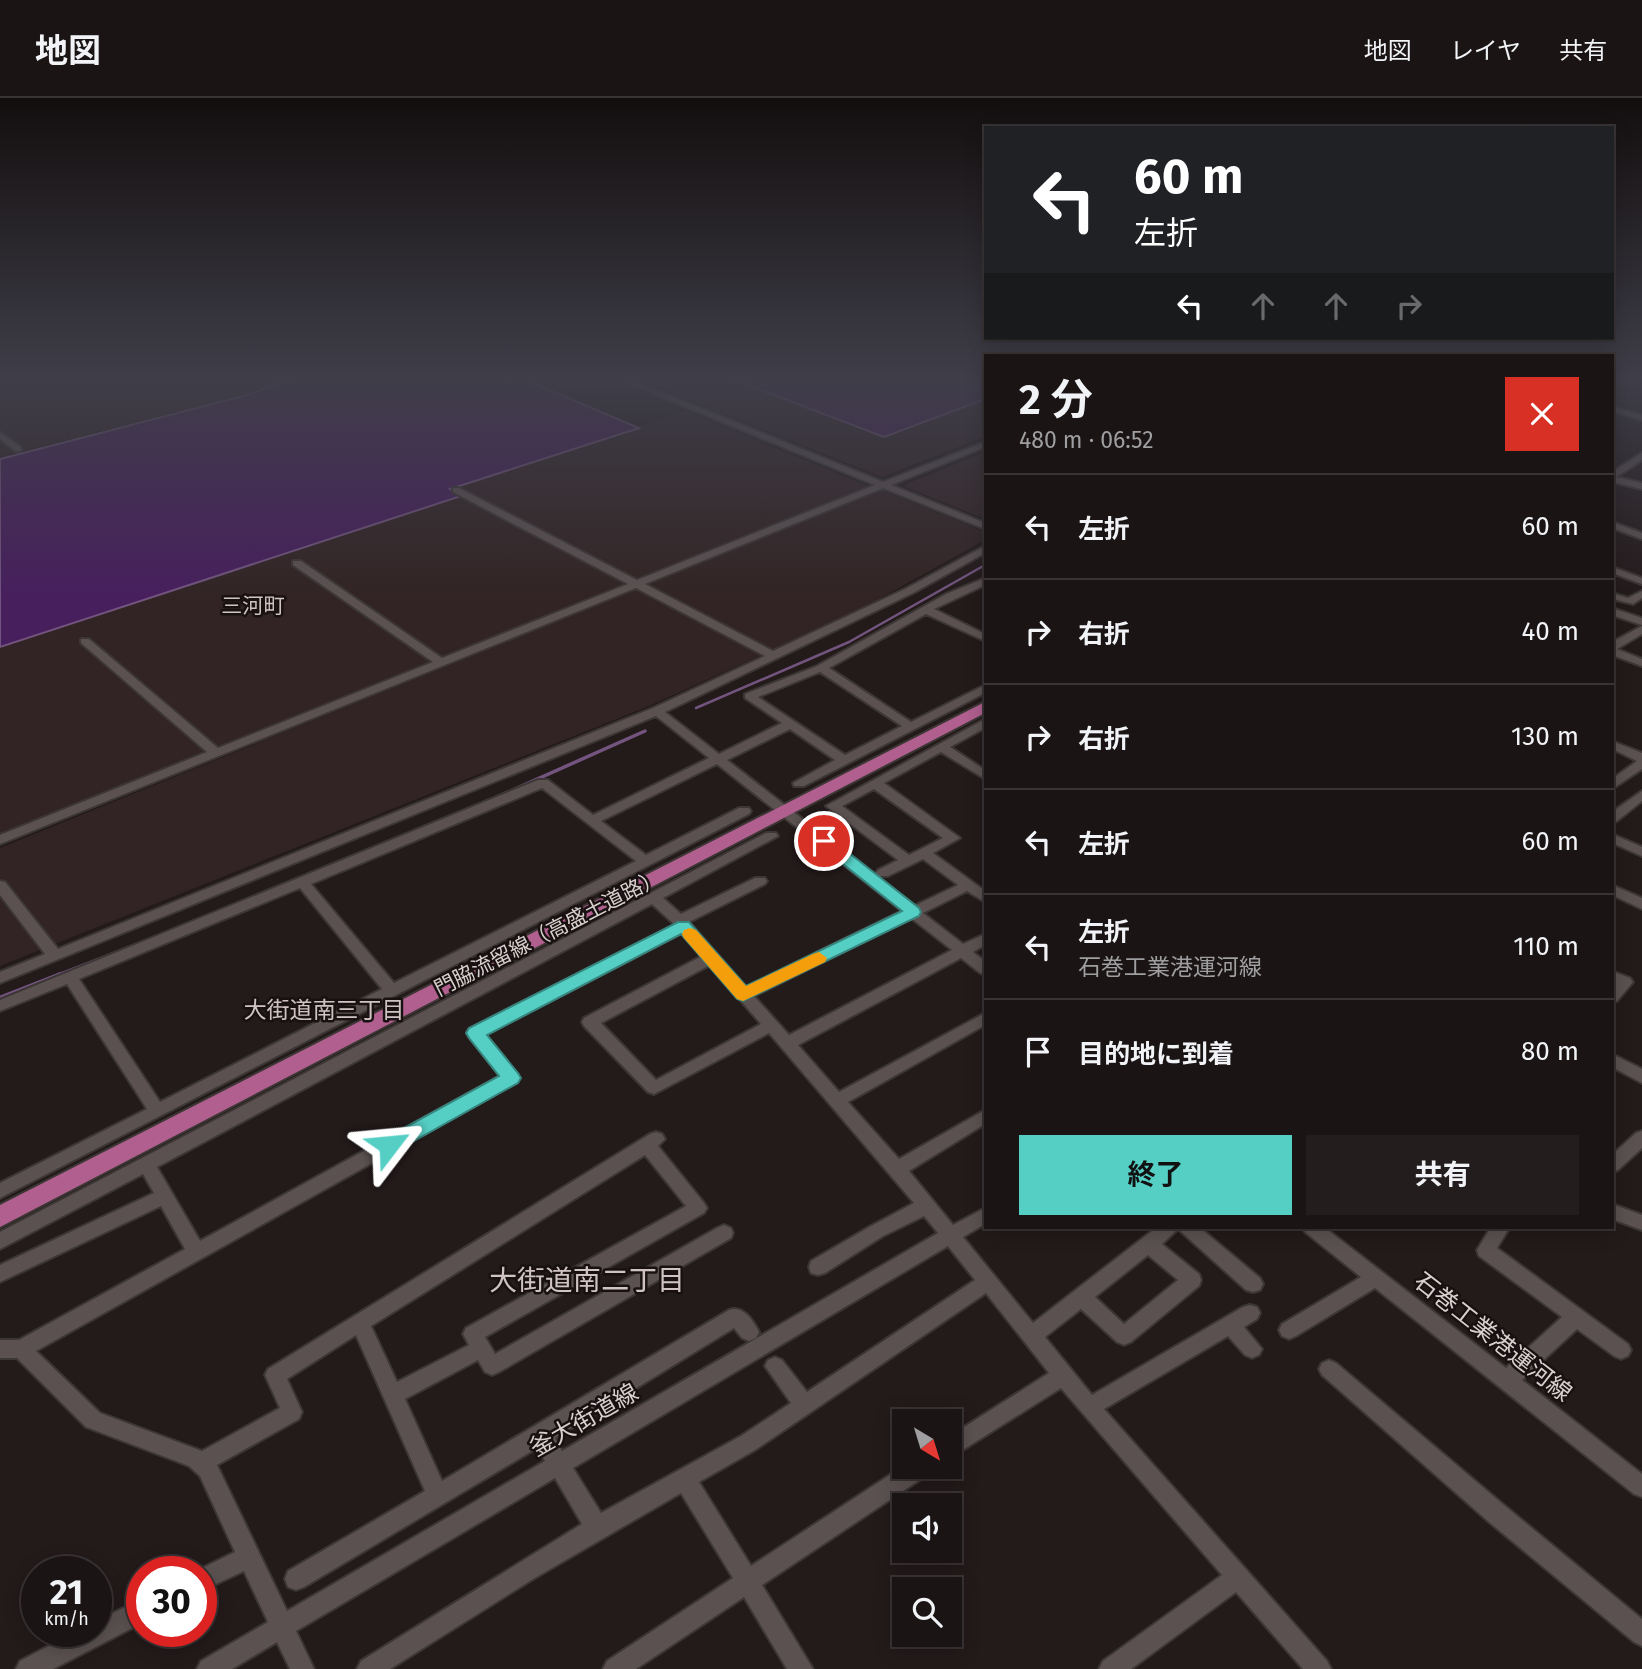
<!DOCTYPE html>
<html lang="ja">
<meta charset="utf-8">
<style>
:root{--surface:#1a1414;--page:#231d1d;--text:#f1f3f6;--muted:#9f9ea0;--line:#383334;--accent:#55cec4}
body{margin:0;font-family:"Fira Sans","Noto Sans JP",sans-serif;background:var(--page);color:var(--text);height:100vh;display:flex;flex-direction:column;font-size:26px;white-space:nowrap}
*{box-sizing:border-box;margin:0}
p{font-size:23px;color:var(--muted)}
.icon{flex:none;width:38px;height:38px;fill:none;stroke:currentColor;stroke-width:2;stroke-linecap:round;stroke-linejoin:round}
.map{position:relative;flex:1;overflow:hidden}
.drawer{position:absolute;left:984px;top:256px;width:630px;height:875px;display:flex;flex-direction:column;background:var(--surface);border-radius:0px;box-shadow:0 4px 18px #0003,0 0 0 2px var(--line)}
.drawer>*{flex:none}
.hud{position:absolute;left:984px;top:28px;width:630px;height:214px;border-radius:0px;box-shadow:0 4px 18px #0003,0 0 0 2px var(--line);background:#202124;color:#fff;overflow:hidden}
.needle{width:46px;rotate:142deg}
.tools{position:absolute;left:892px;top:1311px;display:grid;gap:14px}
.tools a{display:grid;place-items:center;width:70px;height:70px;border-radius:0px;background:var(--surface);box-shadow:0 4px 18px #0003,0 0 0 2px var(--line);font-size:35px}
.speed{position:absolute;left:21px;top:1458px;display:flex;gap:14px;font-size:35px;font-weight:700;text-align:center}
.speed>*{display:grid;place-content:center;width:91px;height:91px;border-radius:50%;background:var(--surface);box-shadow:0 4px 18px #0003,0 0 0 2px var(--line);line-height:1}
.speed small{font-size:18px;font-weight:400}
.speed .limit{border:10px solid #d22;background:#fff;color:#111}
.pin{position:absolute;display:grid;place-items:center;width:60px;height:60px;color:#fff;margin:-30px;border:4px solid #fff;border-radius:50%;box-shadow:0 2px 7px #0007}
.me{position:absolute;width:77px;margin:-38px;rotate:61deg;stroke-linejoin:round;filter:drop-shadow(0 0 5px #0008)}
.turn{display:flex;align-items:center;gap:24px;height:147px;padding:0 35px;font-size:32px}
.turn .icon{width:91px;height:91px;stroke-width:2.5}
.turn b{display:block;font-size:49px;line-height:60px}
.lanes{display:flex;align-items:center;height:66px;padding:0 35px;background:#0003;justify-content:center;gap:35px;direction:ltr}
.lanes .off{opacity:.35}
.round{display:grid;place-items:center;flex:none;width:74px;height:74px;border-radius:0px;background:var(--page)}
.headline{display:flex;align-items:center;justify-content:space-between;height:119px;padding:0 35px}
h1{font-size:42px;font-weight:700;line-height:52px}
.cta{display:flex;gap:14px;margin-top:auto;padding:14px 35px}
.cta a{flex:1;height:80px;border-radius:0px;background:var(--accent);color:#111;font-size:28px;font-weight:700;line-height:80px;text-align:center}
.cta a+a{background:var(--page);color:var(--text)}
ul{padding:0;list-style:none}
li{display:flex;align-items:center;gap:21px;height:105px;padding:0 35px;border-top:2px solid var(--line)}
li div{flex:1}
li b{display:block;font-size:26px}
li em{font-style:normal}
header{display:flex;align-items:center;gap:42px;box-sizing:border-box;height:98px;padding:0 35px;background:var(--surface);border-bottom:2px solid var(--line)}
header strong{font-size:33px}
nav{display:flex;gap:38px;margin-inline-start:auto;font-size:24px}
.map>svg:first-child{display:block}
.built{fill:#322424}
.water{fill:#471f5d;stroke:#72547f;stroke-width:2}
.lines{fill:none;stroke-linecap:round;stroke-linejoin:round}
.stream-far2{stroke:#72547f;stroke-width:2.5}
.stream-far1{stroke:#72547f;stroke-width:3.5}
.stream{stroke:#72547f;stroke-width:4.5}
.minor-casing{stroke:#3c3635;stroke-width:4}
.major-casing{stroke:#3c3635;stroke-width:4}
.minor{fill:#5b5151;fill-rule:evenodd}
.major{fill:#b05f8e;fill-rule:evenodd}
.route{fill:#55cec4;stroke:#37867f;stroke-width:2}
.slow{fill:#f59e0b}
.labels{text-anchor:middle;stroke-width:5;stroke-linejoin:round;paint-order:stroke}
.far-quarter-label{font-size:21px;fill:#d0c3c3;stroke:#191111}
.street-label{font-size:21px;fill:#d6d0cf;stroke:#191111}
.neighbourhood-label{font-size:23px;fill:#d0c3c3;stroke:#191111}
.near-street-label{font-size:24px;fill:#d6d0cf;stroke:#191111}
.near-neighbourhood-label{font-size:28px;fill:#d0c3c3;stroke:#191111}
</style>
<header>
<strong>地図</strong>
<nav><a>地図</a><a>レイヤ</a><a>共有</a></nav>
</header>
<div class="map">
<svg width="1642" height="1571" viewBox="0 0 1642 1571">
<rect width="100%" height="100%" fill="#231a1a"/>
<!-- built -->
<g class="built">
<polygon points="0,281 291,281 276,288 0,359"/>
<polygon points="637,281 732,281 884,339 985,301 985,338 882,379"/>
<polygon points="685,313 869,388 0,738 0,549 460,398 449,392"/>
<polygon points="985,354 985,421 905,389 906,386"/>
<polygon points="876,393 884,393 985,434 985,442 852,516 649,608 0,868 0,750"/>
</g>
<!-- water -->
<g class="water">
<polygon points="292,281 538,281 535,286 639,330 450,391 461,398 0,549 0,361 247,297"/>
<polygon points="732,281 985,281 985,301 884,339"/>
</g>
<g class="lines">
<!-- stream-far2 -->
<polyline class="stream-far2" points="696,610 849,544 985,467"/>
<!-- stream-far1 -->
<g class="stream-far1">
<polyline points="497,699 645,633"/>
<polyline points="56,878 133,848"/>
</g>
<!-- stream -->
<polyline class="stream" points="0,900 61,876"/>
<!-- minor casing -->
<g class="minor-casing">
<g id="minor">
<path d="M618,281H629L883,384L985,344V349L891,387L985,425V431L883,390L645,486L773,553L905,491L985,448V455L913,495L665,614L719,656L782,625L745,600V596L817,568L946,496L985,480V487L934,511L985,536V543L926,516L829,570L911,624L981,589L985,588V595L804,688H794L793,685L835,662L790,631L727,662L914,808L958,787L923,761L888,778H878L876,775L878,772L898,762L826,708L985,621V630L950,649L985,672V681L941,654L884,685L960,740L933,755L985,793V804L967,793L923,815L963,846L985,836V847L973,854L985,863V876L980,875L961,860L798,947L839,994L985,915V927L848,1004L899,1061L985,1012V1026L909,1073L953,1127L985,1110V1126L963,1139L1033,1225L1157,1129H1199L1260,1180L1263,1186L1260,1192L1253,1194L1246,1192L1178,1131L1162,1146L1199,1176L1201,1182L1199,1188L1131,1244L1124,1247L1117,1244L1081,1211L1045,1239L1092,1297L1243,1209L1250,1207L1257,1209L1260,1215L1257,1221L1244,1229L1262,1251L1259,1257L1252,1260L1245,1257L1228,1238L1104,1311L1327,1563L1331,1571H1303L1236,1494L1131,1571H1099L1103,1563L1222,1477L1061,1290L950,1360V1338L1049,1275L986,1195L755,1352L699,1384L751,1468L905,1367L932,1368L930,1375L762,1487L813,1571H787L744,1499L636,1571H603L607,1563L733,1480L681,1395L533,1481L390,1571H357L361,1563L582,1426L555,1380L296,1533L314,1571H290L277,1544L232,1571H197L201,1563L268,1524L244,1473L201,1493V1474H194L235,1454L200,1378L189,1368L86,1329L17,1260H0V1242H19L185,1151L161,1108L0,1184V1167L154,1095L143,1076L0,1151V1134L766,735H776L778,738L663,800L681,816L755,780H765L767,783L765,786L689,824L746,889L902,813L717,666L601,723L646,757L739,710H749L751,713L749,716L0,1100V1085L147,1011L67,886L0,913V902L538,682H548L593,717L709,660L656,618L0,885V874L45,856L0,797V783L5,784L58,851L653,610L765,558L636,490L0,746V737L207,654L81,545V541H89L218,650L433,564L293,467V463H301L442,560L628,486L453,394V390H459L637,482L875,387ZM820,574L902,628L845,657L758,599ZM542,690L636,763L394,885L311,786ZM874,691L943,740L909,757L842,708ZM300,790L382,891L160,1004L79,881ZM652,806L675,827L469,931L467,935L469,939L500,978L200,1143L157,1069ZM911,820L952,852L789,937L754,898ZM682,835L702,858L584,920L582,924L584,928L648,994L654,996L769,935L914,1105L871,1128L811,1163L809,1169L811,1175L818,1177L825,1175L883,1138L924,1118L938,1135L562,1353L555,1340L734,1230L742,1240L749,1243L756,1240L759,1234C753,1222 743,1207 729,1212L442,1383L405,1301L478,1262L485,1274L492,1277L499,1274L731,1140L733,1135L731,1130L724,1127L717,1130L495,1256L485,1239L704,1115L707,1110L704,1105L658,1048L665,1041L662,1036L656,1034L650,1036L268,1271L265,1277L280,1310L202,1353L100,1315L36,1253L517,984L519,980L517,976L485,937ZM710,867L761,926L656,982L601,925ZM645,1057L686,1108L466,1230L463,1236L469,1247L397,1284L371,1228ZM948,1148L975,1182L807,1294L782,1262L775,1259L768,1262L765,1268L791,1305L741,1338L601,1415L573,1370ZM1148,1157L1178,1182L1124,1226L1095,1199ZM356,1237L425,1393L288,1473L285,1481L288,1489L296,1492L304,1489L537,1350L545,1363L287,1513L217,1367L299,1321L302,1314L287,1281Z"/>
<polygon points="1612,309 1642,317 1642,322 1612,313"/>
<polygon points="0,334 21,349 21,353 15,353 0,341"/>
<polygon points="1642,355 1642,362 1616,379 1642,385 1642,391 1612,384 1612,374"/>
<polygon points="1612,424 1642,435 1642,441 1612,430"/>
<polygon points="1612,469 1642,480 1642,486 1612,475"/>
<polygon points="1642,493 1642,500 1633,506 1612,501 1612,495 1628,500"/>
<polygon points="1612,510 1642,520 1642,527 1612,517"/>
<polygon points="1642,528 1642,536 1617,551 1642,561 1642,568 1612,557 1612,544"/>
<polygon points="1612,643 1642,655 1642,671 1612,691 1612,681 1637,663 1612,651"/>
<polygon points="1642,693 1642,703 1617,723 1612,724 1612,714"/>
<polygon points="1612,736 1642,749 1642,758 1612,745"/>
<polygon points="1612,787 1642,800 1642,811 1612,797"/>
<polygon points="1612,873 1630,880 1633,884 1617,903 1612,904 1612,889 1615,886 1612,884"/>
<polygon points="1612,956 1642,971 1642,985 1612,969"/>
<polygon points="1642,1033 1642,1050 1618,1072 1612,1074 1612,1057 1636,1035"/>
<polygon points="1612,1106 1642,1117 1642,1132 1612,1121"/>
<polygon points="1302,1129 1324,1129 1506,1270 1562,1219 1479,1158 1477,1152 1491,1129 1510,1129 1497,1150 1628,1246 1631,1252 1628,1258 1621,1261 1614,1258 1577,1231 1522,1282 1642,1376 1642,1399 1634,1396 1375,1190 1296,1238 1289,1241 1282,1238 1279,1232 1282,1226 1361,1179 1305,1134"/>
<polygon points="1329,1262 1336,1265 1505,1408 1642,1521 1642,1548 1634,1544 1489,1424 1322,1277 1319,1271 1322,1265"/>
<polygon points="142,1501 142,1525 53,1571 16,1571 20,1563 77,1533 96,1533 96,1523"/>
</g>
</g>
<!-- major casing -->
<g class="major-casing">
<polygon id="major" points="985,604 985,615 0,1129 0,1107"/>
</g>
<!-- minor -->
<use href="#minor" class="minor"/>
<!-- major -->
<use href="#major" class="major"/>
</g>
<!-- sky -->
<linearGradient id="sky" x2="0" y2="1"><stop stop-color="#130e0e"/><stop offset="0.56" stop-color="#3f3e49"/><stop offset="1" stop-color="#3f3e49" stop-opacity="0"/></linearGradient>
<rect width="1642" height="501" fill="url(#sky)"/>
<!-- route -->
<polygon class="route" points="824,739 830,740 919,810 921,814 919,818 743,903 737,901 681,836 487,937 518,975 521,980 518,985 396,1053 389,1055 382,1053 379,1047 382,1042 499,978 469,940 466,935 469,930 678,824 689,824 746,888 902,813 819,747 817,743 819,740"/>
<!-- slow -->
<polygon class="slow" points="690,830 696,832 746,888 813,856 819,854 827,860 825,864 743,903 737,901 684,840 682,836 684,832"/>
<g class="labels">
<!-- far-quarter labels -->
<g class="far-quarter-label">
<text x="253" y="515">三河町</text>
</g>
<!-- street labels -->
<g class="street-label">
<text transform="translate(548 835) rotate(-27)" y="7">門脇流留線（高盛土道路）</text>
</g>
<!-- neighbourhood labels -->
<g class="neighbourhood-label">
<text x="324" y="920">大街道南三丁目</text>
</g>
<!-- near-street labels -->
<g class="near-street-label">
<text transform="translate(1493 1239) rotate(38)" y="8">石巻工業港運河線</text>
<text transform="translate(584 1322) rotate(-30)" y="8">釜大街道線</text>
</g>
<!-- near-neighbourhood labels -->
<g class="near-neighbourhood-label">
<text x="587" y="1192">大街道南二丁目</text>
</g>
</g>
</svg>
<div class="tools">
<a><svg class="needle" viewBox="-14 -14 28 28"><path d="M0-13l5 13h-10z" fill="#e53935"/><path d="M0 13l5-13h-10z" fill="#9f9ea0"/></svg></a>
<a><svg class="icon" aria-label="sound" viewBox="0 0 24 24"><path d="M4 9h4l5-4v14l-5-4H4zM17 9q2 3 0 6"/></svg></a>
<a><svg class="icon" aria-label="search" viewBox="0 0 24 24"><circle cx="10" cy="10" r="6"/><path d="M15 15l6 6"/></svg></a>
</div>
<div class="speed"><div>21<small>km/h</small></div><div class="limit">30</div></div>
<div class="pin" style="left:824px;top:743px;background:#d93025"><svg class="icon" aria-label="arrive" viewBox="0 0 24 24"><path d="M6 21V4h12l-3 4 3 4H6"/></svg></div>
<svg class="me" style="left:389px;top:1047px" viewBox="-20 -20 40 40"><path d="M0-17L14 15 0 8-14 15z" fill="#55cec4" stroke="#fff" stroke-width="4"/></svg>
<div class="hud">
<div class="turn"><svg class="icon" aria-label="left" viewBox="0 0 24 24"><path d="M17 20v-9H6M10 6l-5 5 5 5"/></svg><div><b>60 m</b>左折</div></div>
<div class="lanes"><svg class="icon" aria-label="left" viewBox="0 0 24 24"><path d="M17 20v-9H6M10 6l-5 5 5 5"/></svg><svg class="icon off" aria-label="ahead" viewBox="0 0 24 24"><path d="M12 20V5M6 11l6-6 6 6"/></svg><svg class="icon off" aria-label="ahead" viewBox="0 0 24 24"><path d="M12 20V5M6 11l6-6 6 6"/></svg><svg class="icon off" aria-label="right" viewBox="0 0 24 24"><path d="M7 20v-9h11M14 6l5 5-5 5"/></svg></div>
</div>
<section class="drawer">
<div class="headline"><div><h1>2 分</h1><p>480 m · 06:52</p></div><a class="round" style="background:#d93025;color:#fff"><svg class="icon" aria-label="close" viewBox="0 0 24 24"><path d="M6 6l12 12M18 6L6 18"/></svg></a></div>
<ul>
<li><svg class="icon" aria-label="left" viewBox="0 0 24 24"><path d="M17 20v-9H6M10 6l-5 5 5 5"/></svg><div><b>左折</b></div><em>60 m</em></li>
<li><svg class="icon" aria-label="right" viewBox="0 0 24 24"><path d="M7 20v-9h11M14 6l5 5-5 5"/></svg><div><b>右折</b></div><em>40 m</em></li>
<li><svg class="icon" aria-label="right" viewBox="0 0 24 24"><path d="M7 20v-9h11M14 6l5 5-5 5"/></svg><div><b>右折</b></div><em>130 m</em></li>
<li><svg class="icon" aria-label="left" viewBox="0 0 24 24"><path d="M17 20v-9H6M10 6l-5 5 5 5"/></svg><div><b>左折</b></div><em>60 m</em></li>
<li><svg class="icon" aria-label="left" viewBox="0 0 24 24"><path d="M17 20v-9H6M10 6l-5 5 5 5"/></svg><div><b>左折</b><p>石巻工業港運河線</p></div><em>110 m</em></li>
<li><svg class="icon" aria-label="arrive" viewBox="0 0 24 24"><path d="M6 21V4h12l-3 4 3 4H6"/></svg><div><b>目的地に到着</b></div><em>80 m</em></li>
</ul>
<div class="cta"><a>終了</a><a>共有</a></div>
</section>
</div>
